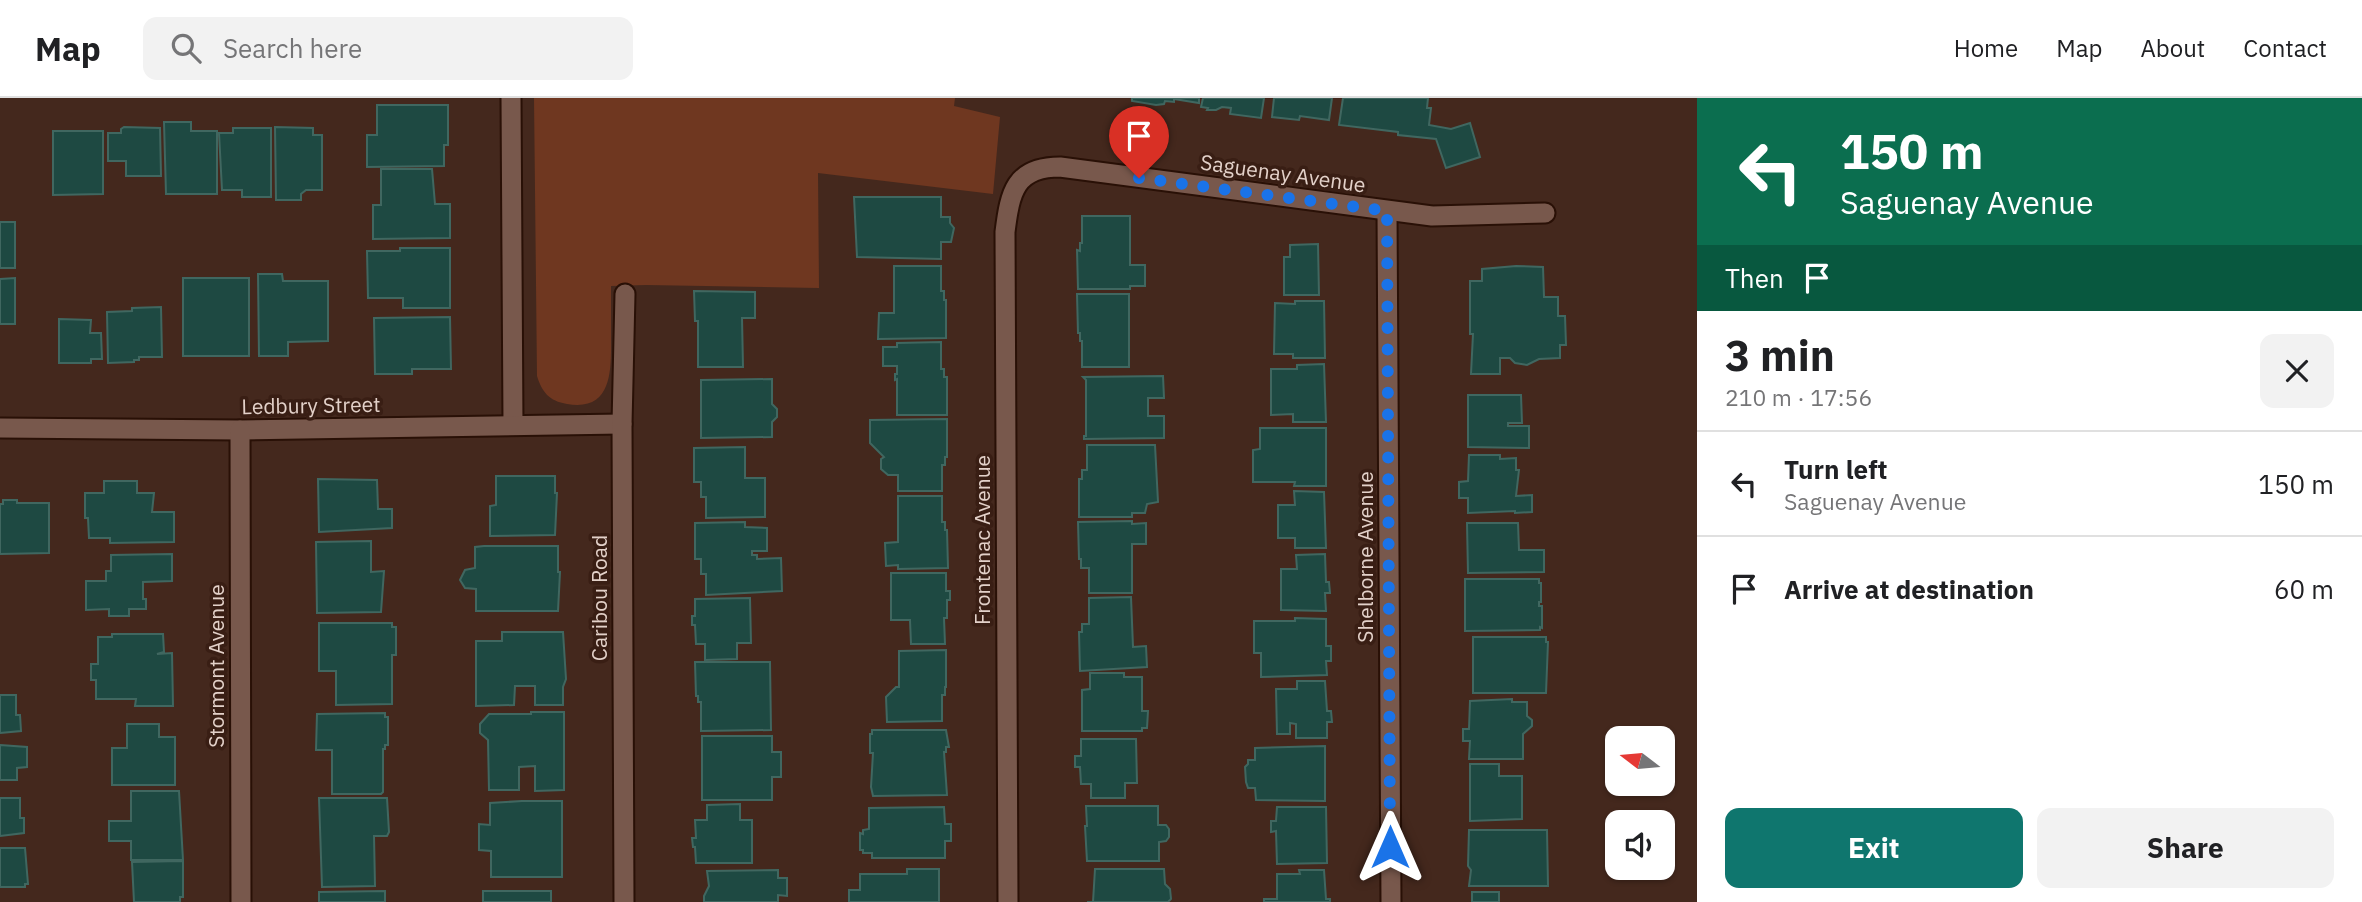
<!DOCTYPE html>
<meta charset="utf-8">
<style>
:root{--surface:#fff;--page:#f2f2f2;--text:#202124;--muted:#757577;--line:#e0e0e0;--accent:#0f766e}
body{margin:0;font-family:"IBM Plex Sans",sans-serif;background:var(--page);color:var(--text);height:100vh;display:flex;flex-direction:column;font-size:26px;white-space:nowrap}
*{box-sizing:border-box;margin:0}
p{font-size:23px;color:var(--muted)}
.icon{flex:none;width:38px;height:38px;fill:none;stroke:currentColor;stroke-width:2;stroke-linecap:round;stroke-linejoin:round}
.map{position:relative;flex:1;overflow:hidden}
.panel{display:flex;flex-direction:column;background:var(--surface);width:665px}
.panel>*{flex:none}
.top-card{background:#0b6e4f;color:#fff;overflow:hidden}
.needle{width:46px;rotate:286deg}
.controls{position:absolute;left:1605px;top:628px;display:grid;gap:14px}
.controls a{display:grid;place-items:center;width:70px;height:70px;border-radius:14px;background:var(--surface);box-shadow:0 2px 5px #0004;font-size:35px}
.pin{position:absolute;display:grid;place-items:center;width:60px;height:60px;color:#fff;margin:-72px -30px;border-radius:50% 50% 50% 0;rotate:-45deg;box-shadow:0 0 7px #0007}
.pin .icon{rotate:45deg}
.me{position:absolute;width:77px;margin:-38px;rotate:0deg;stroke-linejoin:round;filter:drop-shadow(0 0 5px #0008)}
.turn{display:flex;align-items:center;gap:24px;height:147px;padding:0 28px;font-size:32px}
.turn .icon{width:91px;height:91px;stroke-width:2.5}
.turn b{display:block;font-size:49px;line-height:60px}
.then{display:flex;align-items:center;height:66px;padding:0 28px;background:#0003;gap:14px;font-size:26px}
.round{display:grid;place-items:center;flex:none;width:74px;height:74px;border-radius:14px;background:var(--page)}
.summary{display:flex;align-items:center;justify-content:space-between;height:119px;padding:0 28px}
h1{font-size:42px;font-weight:700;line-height:52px}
.action{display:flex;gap:14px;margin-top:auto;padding:14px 28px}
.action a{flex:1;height:80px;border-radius:14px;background:var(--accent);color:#fff;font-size:28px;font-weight:700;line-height:80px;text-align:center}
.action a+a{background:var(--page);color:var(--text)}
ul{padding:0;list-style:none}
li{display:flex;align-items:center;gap:21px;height:105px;padding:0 28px;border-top:2px solid var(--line)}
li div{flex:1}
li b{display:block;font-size:26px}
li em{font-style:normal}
header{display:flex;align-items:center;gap:42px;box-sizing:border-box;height:98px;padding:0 35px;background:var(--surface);border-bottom:2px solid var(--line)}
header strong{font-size:33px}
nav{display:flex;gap:38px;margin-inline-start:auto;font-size:24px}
.search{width:490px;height:63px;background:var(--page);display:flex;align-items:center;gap:18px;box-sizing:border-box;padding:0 24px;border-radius:14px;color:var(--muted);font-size:26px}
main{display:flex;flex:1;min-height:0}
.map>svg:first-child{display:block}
.green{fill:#6f3720}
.building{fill:#1e4942;stroke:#406760;stroke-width:2}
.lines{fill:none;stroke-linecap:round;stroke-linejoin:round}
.minor-casing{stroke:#291006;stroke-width:23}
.minor{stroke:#78584c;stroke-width:19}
.route{stroke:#1a73e8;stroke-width:12;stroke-dasharray:0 21.6}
.labels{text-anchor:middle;stroke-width:7;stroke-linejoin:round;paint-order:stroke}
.street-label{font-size:21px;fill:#e3d1c9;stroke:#391e14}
</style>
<header>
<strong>Map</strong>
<div class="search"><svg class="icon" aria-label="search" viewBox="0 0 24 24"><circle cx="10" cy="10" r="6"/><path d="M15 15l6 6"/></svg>Search here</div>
<nav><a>Home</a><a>Map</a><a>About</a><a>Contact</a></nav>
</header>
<main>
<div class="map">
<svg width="1697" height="804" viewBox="0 0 1697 804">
<rect width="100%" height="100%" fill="#44281d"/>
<!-- green -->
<path class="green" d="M534,0H955L954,8L1000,19L993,96L818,75L819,190L646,187L611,188C611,205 611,221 611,238C611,269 614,314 567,306C549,303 542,294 537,278Z"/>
<!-- building -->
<g class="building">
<polygon points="1132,0 1199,0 1199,5 1174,1 1174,4 1165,3 1164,6 1156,7 1132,3"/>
<polygon points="1203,0 1264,0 1261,20 1230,16 1231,10 1222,9 1216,12 1207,12 1208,10 1201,9"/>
<polygon points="1274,0 1332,0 1329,22 1300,18 1299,22 1272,19"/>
<polygon points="1343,0 1428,0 1427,10 1431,10 1429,27 1451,31 1470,25 1480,59 1446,70 1436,41 1398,37 1398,34 1339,27"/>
<polygon points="377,7 448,7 448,47 444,47 444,68 367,69 367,37 377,37"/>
<polygon points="164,24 191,24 191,33 217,33 217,96 166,96"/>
<polygon points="124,29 160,30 161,78 126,78 126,63 108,63 108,35 121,35 121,31"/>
<polygon points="275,29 313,30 313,37 322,37 322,92 306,92 301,96 301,102 276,102"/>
<polygon points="233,30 271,30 271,99 242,99 242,92 222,92 219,35 233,35"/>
<polygon points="53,33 103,33 103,96 53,97"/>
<polygon points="381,71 432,71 435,106 450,106 450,140 373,141 373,107 381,107"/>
<polygon points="854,99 941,99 941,119 950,119 950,125 954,130 951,144 941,144 941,161 857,159"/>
<polygon points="1082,118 1130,118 1130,167 1145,167 1145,188 1130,188 1130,191 1078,191 1077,152 1080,153 1080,145 1082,145"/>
<rect x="0" y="124" width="15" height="46"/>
<polygon points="1318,146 1319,197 1284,197 1284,159 1290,159 1290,147"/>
<polygon points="400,150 450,150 450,210 403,210 403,200 368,200 367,153 400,153"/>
<polygon points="894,168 941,168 941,193 944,193 944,202 946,202 946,240 878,241 879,215 894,215"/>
<polygon points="1516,168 1543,169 1544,199 1558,199 1558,218 1565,218 1566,247 1560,247 1560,260 1539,261 1527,267 1515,265 1510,260 1500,260 1500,276 1471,276 1473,236 1470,236 1470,183 1482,183 1482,171"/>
<polygon points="258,176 282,176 283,183 328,183 328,243 288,244 288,258 259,258"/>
<polygon points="15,180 15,226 0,226 0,181"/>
<rect x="183" y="180" width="66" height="78"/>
<polygon points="694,193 755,194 755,220 742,220 743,269 698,269 698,223 695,223"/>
<polygon points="1077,196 1129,196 1129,269 1082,269 1082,243 1080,243 1080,235 1078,235"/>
<polygon points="1295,203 1324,203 1325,260 1293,260 1293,256 1274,256 1275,205 1295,206"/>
<polygon points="161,209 162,259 139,259 139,262 134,262 134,264 108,265 107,214 132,213 132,210"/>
<polygon points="450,219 451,271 412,271 412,276 375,276 374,220"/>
<polygon points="59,221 91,222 90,235 101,235 102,261 91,261 91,265 59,265"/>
<polygon points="941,244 941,271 944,271 944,279 947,279 947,317 897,317 897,281 895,282 895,276 897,276 897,268 883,268 883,249 897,249 897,245"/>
<polygon points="1324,266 1326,324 1293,324 1293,316 1271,317 1271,271 1297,271 1297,267"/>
<polygon points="1163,278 1164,300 1148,300 1148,318 1164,318 1164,340 1084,341 1084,338 1086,338 1086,282 1083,279"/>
<polygon points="772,281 772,306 777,311 777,319 772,324 772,339 701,340 701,282"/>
<polygon points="1468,297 1521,297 1522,325 1508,325 1508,328 1529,328 1529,350 1468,349"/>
<polygon points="947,321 947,359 945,359 945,367 942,367 942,393 898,393 898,377 888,377 881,371 881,361 884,359 870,345 870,322"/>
<polygon points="1260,330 1326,330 1326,388 1294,388 1295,384 1253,384 1253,352 1260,351"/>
<polygon points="1087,347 1155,347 1158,404 1147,406 1145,415 1132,415 1132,419 1079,419 1079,381 1082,381 1082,372 1087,372"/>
<polygon points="745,349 745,380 765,380 765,419 706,420 706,399 701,399 701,384 694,384 694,350"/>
<polygon points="1469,357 1500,357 1500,361 1516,360 1516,372 1519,372 1516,398 1532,397 1532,414 1515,415 1515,413 1468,415 1468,400 1459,400 1459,384 1468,383"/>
<polygon points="496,378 555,378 555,395 557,395 555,437 490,438 490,408 496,407"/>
<polygon points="318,381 377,382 378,411 392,411 392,430 319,434"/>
<polygon points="104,383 137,383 137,395 154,395 152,414 174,414 174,444 110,445 110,440 89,440 88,420 85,420 85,395 104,395"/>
<polygon points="1294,393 1324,394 1326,450 1295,450 1295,440 1278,440 1278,407 1295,407"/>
<polygon points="898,398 942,398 942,424 945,424 945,432 947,432 948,470 898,471 898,467 886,468 885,445 898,444"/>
<polygon points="3,402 17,402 17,405 49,405 49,455 0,456 0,406 3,406"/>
<polygon points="1132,423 1132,426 1146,425 1146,446 1132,446 1132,495 1089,495 1089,470 1081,470 1081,461 1079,461 1078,424"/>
<polygon points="745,424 745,429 767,430 767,453 752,453 752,457 757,457 757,461 781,460 782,493 706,497 706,476 701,476 701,461 695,461 695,425"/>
<polygon points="1467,425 1518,425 1519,452 1544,452 1544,474 1468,475"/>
<polygon points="371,443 371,474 384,473 381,514 317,515 316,444"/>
<polygon points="484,448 558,448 558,474 560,474 558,513 476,513 476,491 465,490 460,482 465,472 475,470 475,449"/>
<polygon points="172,456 172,483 143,484 143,501 146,501 146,511 129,511 129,518 109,518 109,511 86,512 86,483 106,483 106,473 111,473 111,457"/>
<polygon points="1325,456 1326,484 1329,484 1330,495 1325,495 1326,513 1281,512 1281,471 1297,471 1296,457"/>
<polygon points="891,475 946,475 946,493 950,493 950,502 947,502 947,520 944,520 945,546 911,546 910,522 891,522"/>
<polygon points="1465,481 1539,481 1539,485 1541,485 1541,504 1539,504 1539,508 1542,508 1542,530 1540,529 1540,532 1465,533"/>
<polygon points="1131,499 1133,549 1146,548 1147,569 1080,573 1079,534 1082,534 1082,526 1089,526 1089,500"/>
<polygon points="750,500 751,545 737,545 737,561 705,562 705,546 696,546 695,527 692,527 692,518 695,518 695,501"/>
<polygon points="1295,520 1326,521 1326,548 1331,548 1331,563 1326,563 1327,577 1261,579 1261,555 1254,555 1254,523 1295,523"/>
<polygon points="319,525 392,525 392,529 396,529 396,557 392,557 392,606 336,607 336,573 319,573"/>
<polygon points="502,534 563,534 566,581 563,589 563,607 535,607 535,588 515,588 514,607 476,608 476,543 502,543"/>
<polygon points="112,536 163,536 164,554 157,556 172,555 173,608 135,608 136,601 96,601 96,582 91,582 91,566 98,566 98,539 112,539"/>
<polygon points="1473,539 1546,539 1546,544 1548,544 1546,595 1473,595"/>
<polygon points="946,552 946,589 945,589 945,597 942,597 942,623 887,624 886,599 896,589 899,589 899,553"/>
<polygon points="695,564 770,564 771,632 701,633 701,604 698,604 698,598 696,598"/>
<polygon points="1090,575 1124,575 1124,579 1142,579 1142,613 1148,613 1147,630 1142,630 1142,633 1082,633 1082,592 1090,591"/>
<polygon points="1297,583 1325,583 1327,613 1331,613 1332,624 1327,624 1327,640 1296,640 1296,626 1290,625 1290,636 1277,636 1276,591 1297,591"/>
<polygon points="0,597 16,597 16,617 20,617 21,633 0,635"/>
<polygon points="1512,601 1512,604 1527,604 1527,618 1532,622 1532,628 1523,636 1523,661 1469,661 1470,643 1463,643 1463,631 1469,631 1470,603"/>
<polygon points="531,614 564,614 564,692 535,693 535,668 519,669 519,692 489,692 488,642 480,635 480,626 489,616 531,616"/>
<polygon points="385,615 385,619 388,619 388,647 385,647 385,651 383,651 383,694 381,696 332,696 332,652 316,652 317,616"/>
<polygon points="127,626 159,626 159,639 175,639 175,687 112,687 112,650 127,650"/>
<polygon points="872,632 946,632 949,649 946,649 946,654 944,654 947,697 873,698 871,689 873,655 870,655 870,636 872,636"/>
<polygon points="702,638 772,638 772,654 781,654 781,679 772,679 772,702 702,702"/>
<polygon points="1081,641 1136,641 1137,685 1125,685 1125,700 1091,700 1091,686 1081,686 1080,669 1075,669 1075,658 1081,658"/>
<polygon points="0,647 27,649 27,669 17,670 17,682 0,682"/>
<polygon points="1325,648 1325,703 1256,702 1255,690 1248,690 1246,684 1245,669 1248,666 1248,662 1255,662 1255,650"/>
<polygon points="1470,666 1499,666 1499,678 1522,678 1522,721 1470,723"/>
<polygon points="131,693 179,693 183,762 131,762 131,743 109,743 109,723 131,723"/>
<polygon points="0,700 20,700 20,720 24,720 24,735 0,738"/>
<polygon points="319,700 387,700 389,734 387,738 374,738 375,788 322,789"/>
<polygon points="522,703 562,703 562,779 491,779 491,753 479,752 479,726 490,727 490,705"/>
<polygon points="740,706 740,722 752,722 752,765 696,765 695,749 693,749 692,740 696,740 695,722 707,722 707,707"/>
<polygon points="1086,708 1158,708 1158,727 1166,727 1169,731 1169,739 1166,743 1159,744 1159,763 1087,763 1085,728 1087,728"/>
<polygon points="944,709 945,726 951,726 951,743 945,743 945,760 872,760 872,755 863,755 863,752 860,752 860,735 863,736 863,732 869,731 869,710"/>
<polygon points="1277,709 1326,709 1327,765 1277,766 1276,733 1271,734 1271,723 1276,723"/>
<polygon points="1469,732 1547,732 1548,788 1469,788 1471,772 1468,768"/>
<polygon points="0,750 25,750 28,786 25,786 25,789 0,789"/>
<polygon points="183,763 183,799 180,799 180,804 134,804 132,764"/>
<polygon points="907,771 939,771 939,804 849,804 849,792 860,792 860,776 907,776"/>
<polygon points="1095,771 1164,771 1165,786 1170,791 1171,801 1168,804 1087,804 1093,804"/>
<polygon points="778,772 778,780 787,780 787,798 778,797 778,804 704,804 704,798 709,788 707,773"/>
<polygon points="1299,772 1324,772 1326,801 1330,801 1330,804 1264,804 1264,801 1277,801 1277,776 1300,776"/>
<polygon points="385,793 385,804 319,804 319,794"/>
<rect x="483" y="793" width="68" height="11"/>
<rect x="1472" y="794" width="27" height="10"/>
</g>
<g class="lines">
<!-- minor casing -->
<g class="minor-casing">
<g id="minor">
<polyline points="511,0 513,327"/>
<polyline points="1387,113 1391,804"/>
<polyline points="0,330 240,332 622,326"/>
<polyline points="240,332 241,804"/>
<polyline points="624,804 622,326 625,196"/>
<path d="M1008,804L1005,134C1010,94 1015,69 1060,69L1432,118L1545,115"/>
</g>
</g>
<!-- minor -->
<use href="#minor" class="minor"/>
</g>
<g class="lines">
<!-- route -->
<polyline class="route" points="1139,80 1387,113 1390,749"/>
</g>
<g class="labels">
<!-- street labels -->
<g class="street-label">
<text transform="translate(1283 76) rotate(8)" y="7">Saguenay Avenue</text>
<text transform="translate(311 308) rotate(-1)" y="7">Ledbury Street</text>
<text transform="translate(983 442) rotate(-90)" y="7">Frontenac Avenue</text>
<text transform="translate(1366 459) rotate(-90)" y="7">Shelborne Avenue</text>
<text transform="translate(600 500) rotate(-90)" y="7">Caribou Road</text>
<text transform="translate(217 568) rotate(-90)" y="7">Stormont Avenue</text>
</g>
</g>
</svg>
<div class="controls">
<a><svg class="needle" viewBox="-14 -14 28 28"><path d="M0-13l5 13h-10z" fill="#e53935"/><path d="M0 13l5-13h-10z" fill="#757577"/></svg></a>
<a><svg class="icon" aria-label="sound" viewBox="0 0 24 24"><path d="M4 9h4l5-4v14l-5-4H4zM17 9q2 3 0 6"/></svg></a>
</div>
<div class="pin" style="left:1139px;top:80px;background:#d93025"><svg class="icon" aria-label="arrive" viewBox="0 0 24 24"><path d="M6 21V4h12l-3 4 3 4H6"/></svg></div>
<svg class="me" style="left:1390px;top:749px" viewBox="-20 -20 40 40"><path d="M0-17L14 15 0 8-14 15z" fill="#1a73e8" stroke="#fff" stroke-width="4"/></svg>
</div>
<section class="panel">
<div class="top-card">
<div class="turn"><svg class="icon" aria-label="left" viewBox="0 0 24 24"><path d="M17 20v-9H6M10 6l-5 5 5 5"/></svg><div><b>150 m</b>Saguenay Avenue</div></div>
<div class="then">Then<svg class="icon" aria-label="arrive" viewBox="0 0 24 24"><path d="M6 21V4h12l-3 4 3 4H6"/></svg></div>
</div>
<div class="summary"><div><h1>3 min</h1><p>210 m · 17:56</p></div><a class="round"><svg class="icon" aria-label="close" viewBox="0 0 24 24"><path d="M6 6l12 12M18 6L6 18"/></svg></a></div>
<ul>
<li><svg class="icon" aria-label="left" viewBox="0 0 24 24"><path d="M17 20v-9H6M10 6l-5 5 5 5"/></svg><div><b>Turn left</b><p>Saguenay Avenue</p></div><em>150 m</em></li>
<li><svg class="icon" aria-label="arrive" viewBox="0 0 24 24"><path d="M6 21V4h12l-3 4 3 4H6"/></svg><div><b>Arrive at destination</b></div><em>60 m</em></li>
</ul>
<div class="action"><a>Exit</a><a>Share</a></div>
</section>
</main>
